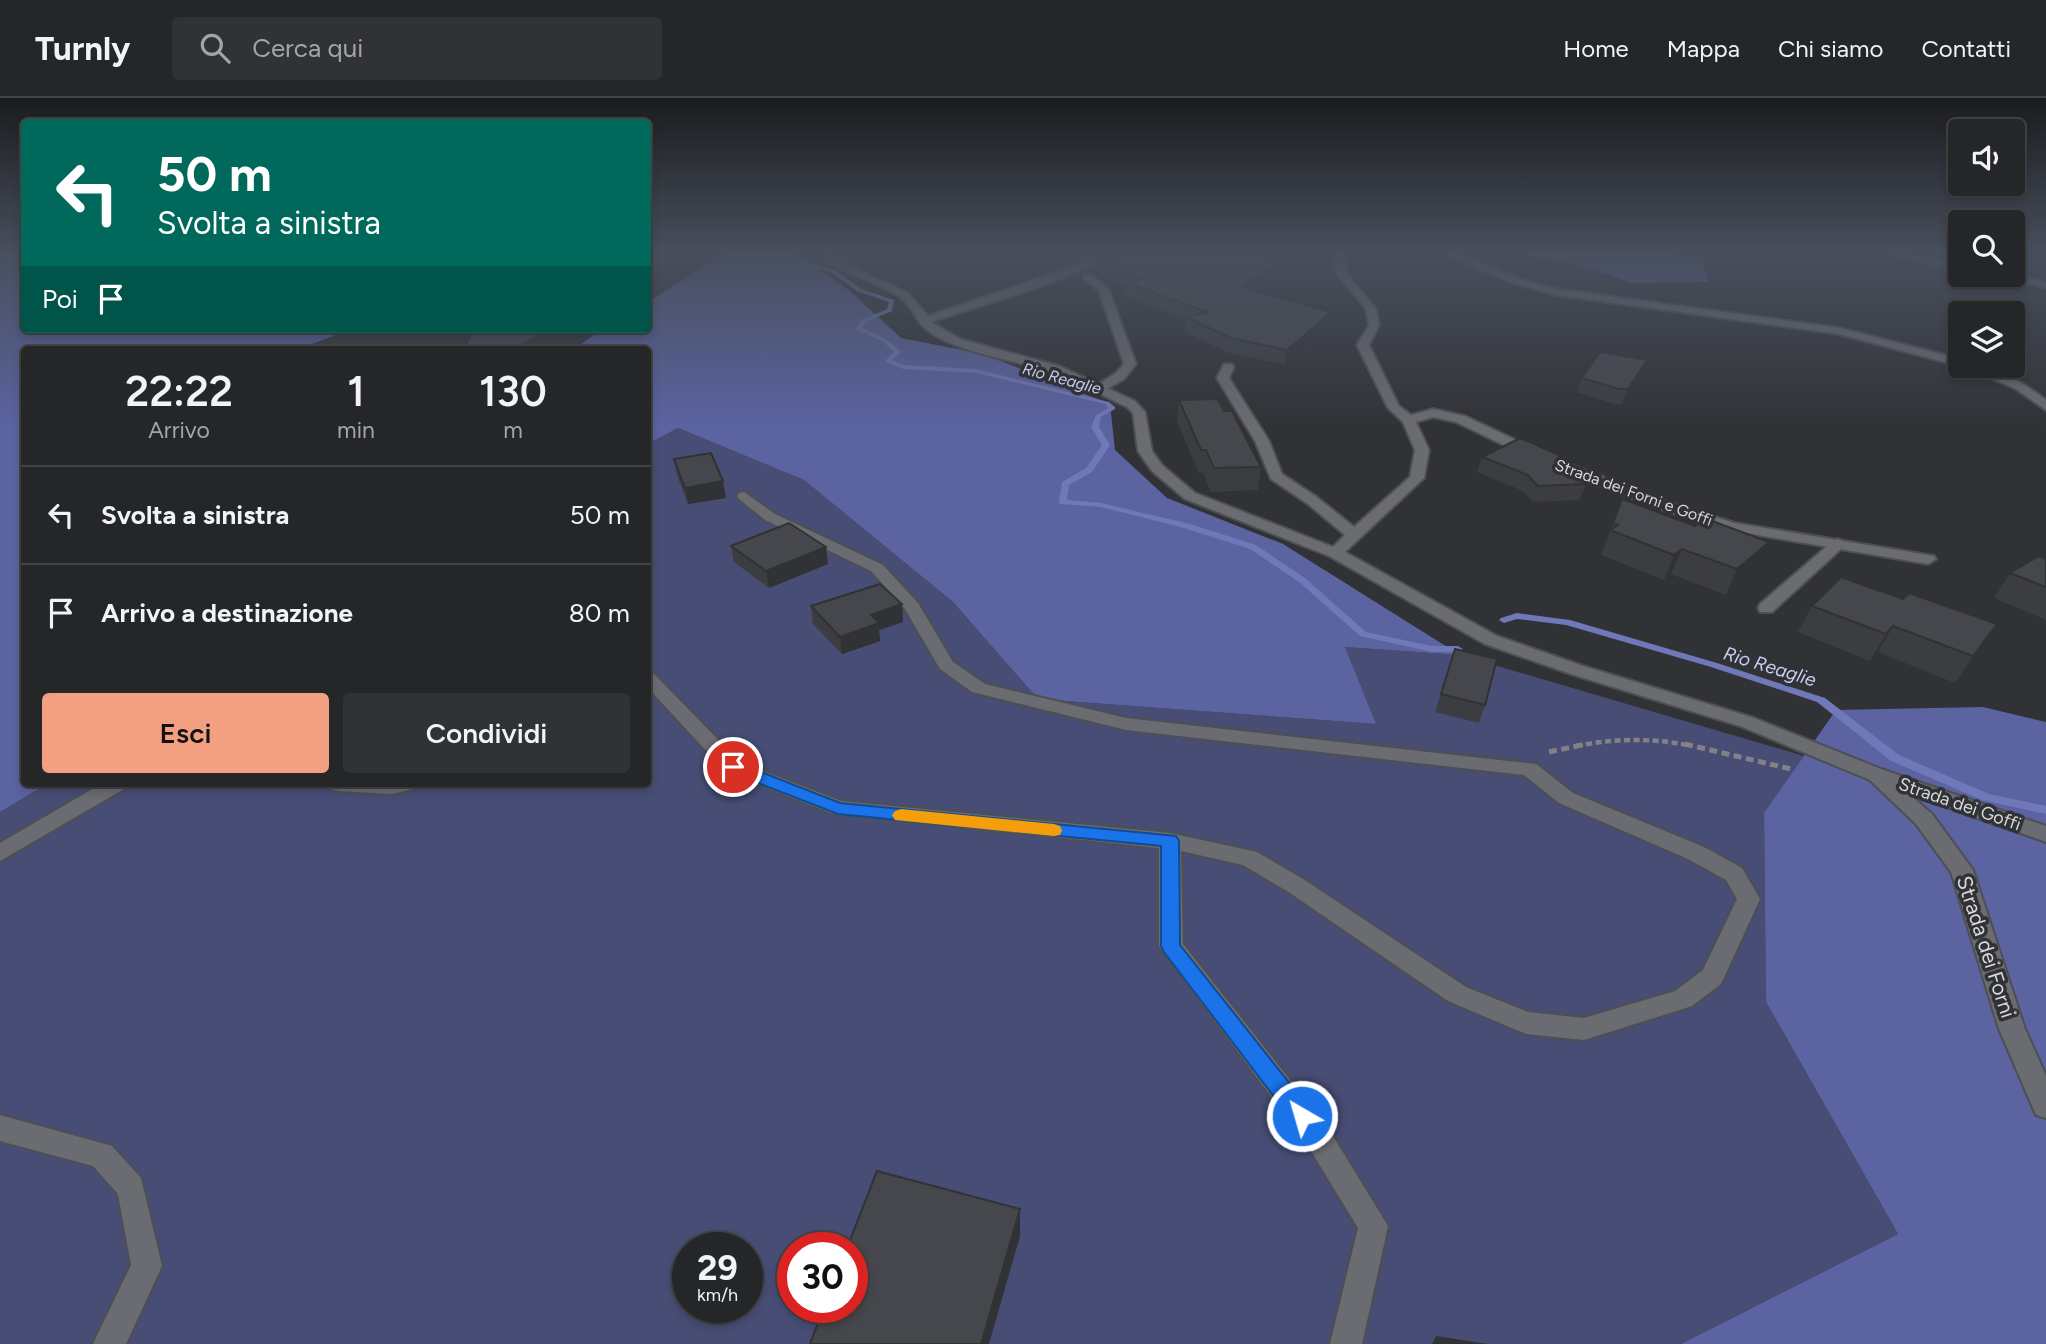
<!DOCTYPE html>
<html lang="it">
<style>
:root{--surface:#252628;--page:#313234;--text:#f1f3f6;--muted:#a3a5a8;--line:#424345;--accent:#f3a082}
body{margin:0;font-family:Figtree,sans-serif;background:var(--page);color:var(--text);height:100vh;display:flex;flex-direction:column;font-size:26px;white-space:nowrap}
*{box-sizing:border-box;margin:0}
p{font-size:23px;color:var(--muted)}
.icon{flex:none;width:38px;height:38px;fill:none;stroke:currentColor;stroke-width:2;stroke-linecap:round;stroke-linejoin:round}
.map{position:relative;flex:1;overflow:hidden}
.side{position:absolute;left:21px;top:248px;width:630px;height:441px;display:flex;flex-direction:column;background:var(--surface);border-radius:7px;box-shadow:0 4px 10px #0003,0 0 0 2px var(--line)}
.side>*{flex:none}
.guide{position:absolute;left:21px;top:21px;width:630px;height:214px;border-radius:7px;box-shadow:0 4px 10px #0003,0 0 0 2px var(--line);background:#00695c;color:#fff;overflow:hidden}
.tools{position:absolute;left:1948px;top:21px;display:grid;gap:14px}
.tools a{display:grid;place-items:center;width:77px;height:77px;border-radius:7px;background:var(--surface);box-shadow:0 4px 10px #0003,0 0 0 2px var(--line);font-size:35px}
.speed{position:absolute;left:672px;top:1134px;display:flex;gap:14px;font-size:35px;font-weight:700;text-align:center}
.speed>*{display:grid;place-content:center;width:91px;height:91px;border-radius:50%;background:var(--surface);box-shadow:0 4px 10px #0003,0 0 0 2px var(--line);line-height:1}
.speed small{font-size:18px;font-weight:400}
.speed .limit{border:10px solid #d22;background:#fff;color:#111}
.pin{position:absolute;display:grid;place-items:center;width:60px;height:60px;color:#fff;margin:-30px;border:4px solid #fff;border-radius:50%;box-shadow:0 2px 7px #0007}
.me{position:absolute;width:77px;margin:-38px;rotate:322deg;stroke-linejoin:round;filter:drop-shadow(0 0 5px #0008)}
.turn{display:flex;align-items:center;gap:24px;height:147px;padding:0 21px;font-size:32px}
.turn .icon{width:91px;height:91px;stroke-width:2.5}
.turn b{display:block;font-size:49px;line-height:60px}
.then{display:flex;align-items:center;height:66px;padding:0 21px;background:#0003;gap:14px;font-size:26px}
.eta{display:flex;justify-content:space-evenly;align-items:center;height:119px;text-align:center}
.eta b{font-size:42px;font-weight:600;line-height:49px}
.action{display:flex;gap:14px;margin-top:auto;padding:14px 21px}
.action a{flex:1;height:80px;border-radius:7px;background:var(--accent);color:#111;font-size:28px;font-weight:600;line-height:80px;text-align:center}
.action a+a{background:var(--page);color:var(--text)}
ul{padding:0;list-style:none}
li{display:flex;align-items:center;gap:21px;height:98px;padding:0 21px;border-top:2px solid var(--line)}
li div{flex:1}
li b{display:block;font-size:26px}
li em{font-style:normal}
header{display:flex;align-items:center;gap:42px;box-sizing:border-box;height:98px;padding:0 35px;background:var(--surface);border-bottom:2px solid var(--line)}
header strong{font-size:33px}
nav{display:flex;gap:38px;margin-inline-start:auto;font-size:24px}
.search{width:490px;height:63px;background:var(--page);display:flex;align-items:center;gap:18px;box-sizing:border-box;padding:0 24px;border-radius:7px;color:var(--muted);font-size:26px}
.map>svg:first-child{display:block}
.green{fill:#474d75;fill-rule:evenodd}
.forest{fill:#5b63a1}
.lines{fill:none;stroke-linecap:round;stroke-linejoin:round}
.stream{fill:#6f78b8;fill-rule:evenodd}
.service-casing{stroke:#4e4f53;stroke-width:4}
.minor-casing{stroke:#4e4f53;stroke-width:4}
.secondary-casing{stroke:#4e4f53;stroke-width:4}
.path-far1{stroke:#828286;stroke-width:4.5;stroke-dasharray:6 3.5;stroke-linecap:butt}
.path{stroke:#828286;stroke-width:5;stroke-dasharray:8 4.5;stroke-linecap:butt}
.service{fill:#6b6c71;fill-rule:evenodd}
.minor{fill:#6b6c71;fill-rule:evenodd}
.secondary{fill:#6b6c71;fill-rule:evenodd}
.wall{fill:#3c3d41}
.shaded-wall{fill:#313235}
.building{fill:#46474c;stroke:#313235;stroke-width:2}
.route{fill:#1a73e8;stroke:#114b97;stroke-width:2}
.slow{fill:#f59e0b}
.labels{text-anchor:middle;stroke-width:7;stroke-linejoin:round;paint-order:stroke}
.far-water-label{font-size:16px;font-style:italic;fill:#c6cdf1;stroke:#313236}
.far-street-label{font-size:16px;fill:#d8d8db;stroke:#313236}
.street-label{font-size:18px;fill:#d8d8db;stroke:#313236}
.water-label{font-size:19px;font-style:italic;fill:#c6cdf1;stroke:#313236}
.near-street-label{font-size:21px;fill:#d8d8db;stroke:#313236}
</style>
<header>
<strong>Turnly</strong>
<div class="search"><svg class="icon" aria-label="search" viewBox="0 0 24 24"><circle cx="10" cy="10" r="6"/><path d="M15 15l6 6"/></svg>Cerca qui</div>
<nav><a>Home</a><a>Mappa</a><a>Chi siamo</a><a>Contatti</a></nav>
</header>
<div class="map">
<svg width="2046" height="1246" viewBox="0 0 2046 1246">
<rect width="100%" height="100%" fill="#313236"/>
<!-- green -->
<path class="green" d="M678,330L804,382L953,504L1038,601L1375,626L1345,549L1460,557L1804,658L1764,716L1766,904L1898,1136L1681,1246H1488L1436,1238L1432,1246H0V714L47,686H648V346ZM688,1150H747V1209H688ZM793,1150H852V1209H793Z"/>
<!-- forest -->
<g class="forest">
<polygon points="0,156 24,156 24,231 352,231 296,252 24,252 24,686 47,686 0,714"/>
<polygon points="723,156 798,156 850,193 901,240 983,256 1110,306 1115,352 1167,400 1283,446 1460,557 1345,549 1376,626 1038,601 953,504 804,382 678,330 648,346 648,252 573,252 602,231 648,231 648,204"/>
<polygon points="1518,156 1679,156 1701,159 1708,184 1633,185 1575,166"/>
<polygon points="1983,609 2046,624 2046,1246 1681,1246 1898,1136 1766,904 1764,715 1836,612"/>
</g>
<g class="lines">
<!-- stream -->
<g class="stream">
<polygon points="776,156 783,156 836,173 861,191 894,202 892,213 866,224 862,230 886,241 900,253 900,255 892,262 904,267 976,271 1109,304 1115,309 1115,311 1101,319 1099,329 1110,347 1092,374 1069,387 1067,402 1101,405 1190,426 1256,447 1305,480 1366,534 1432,548 1458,548 1463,551 1458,554 1432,554 1360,538 1299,484 1250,451 1184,430 1101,409 1060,406 1059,404 1062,384 1086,370 1102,347 1091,329 1096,317 1108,310 1105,306 976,275 903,271 886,264 886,262 894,254 882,243 855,231 862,222 887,211 889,204 857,193 832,175"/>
<polygon points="1517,515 1570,522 1717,565 1825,600 1899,657 1989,696 2046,708 2046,716 1982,702 1891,663 1817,604 1711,569 1566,527 1517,521 1504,525 1499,522 1501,520"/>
</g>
<!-- service casing -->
<g class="service-casing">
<g id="service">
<polygon points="1084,177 1092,177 1109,192 1136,266 1124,281 1100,295 1094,291 1096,288 1116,275 1124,266 1099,193 1084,181"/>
<polygon points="1838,441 1843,443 1846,446 1843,449 1772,514 1760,514 1758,510 1760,506 1833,443"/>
</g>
</g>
<!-- minor casing -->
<g class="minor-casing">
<g id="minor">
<path d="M820,156H831L847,167L908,195L928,218L1109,156H1115V160L1033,191L931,224L960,241L1059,268L1135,303L1145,314L1152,353L1162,367L1195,395L1333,449L1345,437L1308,406L1271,381L1255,343L1217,280L1224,266H1232L1234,269L1229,280L1269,343L1282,376L1318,400L1354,429L1410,379L1415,352L1403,324L1388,310L1357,247L1369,227L1366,211L1337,176L1334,156H1344L1347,176L1376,211L1379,227L1369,247L1399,308L1411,317L1433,311L1465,318L1551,359L1673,406L1735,425L1934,458L1936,461L1928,466L1728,432L1663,412L1541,365L1456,324L1433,319L1416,324L1429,352L1424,380L1345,454L1497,538L1583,568L1754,620L1881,671L2046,728V744L1909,696L1932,716L1973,772L2025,931L2046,978V1020L2036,1017L1999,931L1951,774L1916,726L1870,682L1740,628L1571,576L1485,546L1329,458L1185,401L1152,373L1138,353L1133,315L1127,309C1101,297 1075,282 1048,273C1012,261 957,255 927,232C915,223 913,208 900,199C875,182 843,178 820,156Z"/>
<polygon points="1888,156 1906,156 1960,166 1960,172"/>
<polygon points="1996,177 2012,177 2046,184 2046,190"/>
<polygon points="744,394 775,416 883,467 918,505 953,564 985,586 1126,620 1536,666 1573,695 1704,749 1742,770 1760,801 1721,886 1692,908 1584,942 1526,936 1448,903 1287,793 1243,767 1181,753 1183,846 1328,1030 1388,1128 1362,1246 1330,1246 1358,1130 1308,1048 1159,848 1159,750 831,715 726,674 648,590 648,575 654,576 740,664 841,703 1170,735 1257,754 1303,781 1466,889 1528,914 1584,920 1675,893 1703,872 1737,801 1726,782 1688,761 1559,705 1524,677 1126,632 972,594 940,571 905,511 871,473 765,422 739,401 737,398 739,395"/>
<polygon points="101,686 127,686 124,691 0,763 0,745"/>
<polygon points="328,686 416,686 413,691 392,696 338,693 331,691"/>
<polygon points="0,1017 112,1048 141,1080 162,1168 126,1246 93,1246 131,1167 118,1096 93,1068 0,1043"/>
</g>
</g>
<!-- secondary casing -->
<g class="secondary-casing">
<g id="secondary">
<polygon points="1446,156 1459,156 1520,181 1557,191 1840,230 1960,261 1960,268 1963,268 1956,267 1839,236 1556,197 1512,185"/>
<path d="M1963,268C1993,267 2023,284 2046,302V312L2016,291Z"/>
</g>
</g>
<!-- path-far1 -->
<path class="path-far1" d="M1577,648C1614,640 1655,640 1692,648"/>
<!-- path -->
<g class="path">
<polyline points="1685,646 1791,671"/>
<polyline points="1549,654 1586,646"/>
</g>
<!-- service -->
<use href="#service" class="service"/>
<!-- minor -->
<use href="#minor" class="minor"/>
<!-- secondary -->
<use href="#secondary" class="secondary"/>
</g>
<!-- wall -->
<g class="wall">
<polygon points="1064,156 1333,156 1330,160 1309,157 1255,193 1331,214 1328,228 1285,267 1229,255 1184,234 1186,221 1125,199 1126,189 1097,178 1098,164 1100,163 1101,156 1083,162"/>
<polygon points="1647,262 1642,276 1622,306 1614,306 1577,294 1582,280"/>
<polygon points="1179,302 1224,313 1261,369 1258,392 1211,394 1203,375 1199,375 1177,324"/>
<polygon points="1482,359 1586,386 1580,402 1533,404 1523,393 1477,374"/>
<polygon points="674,361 726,400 688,406 677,377"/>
<polygon points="1622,401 1695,428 1769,444 1758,469 1726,497 1671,476 1664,482 1601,457"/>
<polygon points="731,448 828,466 769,490 734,464"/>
<polygon points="2046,461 2046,522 1994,500 2010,475"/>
<polygon points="1841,479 1980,552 1955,585 1878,554 1870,563 1798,534 1812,508"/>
<polygon points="902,506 903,524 879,532 880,543 842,556 813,526 811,508"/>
<polygon points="1455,551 1485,607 1479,625 1435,614"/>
</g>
<!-- shaded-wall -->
<g class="shaded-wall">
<polygon points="1083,156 1102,156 1083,162"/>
<polygon points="1292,156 1309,156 1240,203 1241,189"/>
<polygon points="1331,214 1328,228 1285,267 1287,252"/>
<polygon points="554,231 565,231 564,246 552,252 510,252"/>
<polygon points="1647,262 1642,276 1622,306 1628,291"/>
<polygon points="723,383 726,400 688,406 685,390"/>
<polygon points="1769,444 1758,469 1726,497 1737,471"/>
<polygon points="826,449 828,466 769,490 766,473"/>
<polygon points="1682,451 1671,476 1664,482 1674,457"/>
<polygon points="902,506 903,524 879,532 880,543 842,556 840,539 871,517"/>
<polygon points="1997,526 1980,552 1955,585 1973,558"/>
<polygon points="1893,528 1878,554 1870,563 1886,536"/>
<polygon points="1020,1111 1020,1138 989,1246 981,1246"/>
</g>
<!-- building -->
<g class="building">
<polygon points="1103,156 1292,156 1241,189 1331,214 1287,252 1231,240 1186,219 1208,214 1126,185 1140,181 1098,164 1115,160"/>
<polygon points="473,231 554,231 510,252 464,252"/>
<polygon points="1600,254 1647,262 1628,291 1619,291 1582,280"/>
<polygon points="1218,301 1224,313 1232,313 1261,369 1214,370 1206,352 1201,352 1179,302"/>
<polygon points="1520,340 1557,356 1586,386 1538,388 1528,377 1482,359"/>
<polygon points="711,355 723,383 685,390 674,361"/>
<polygon points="1622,401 1695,428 1704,420 1769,444 1737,471 1682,451 1674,457 1610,432 1618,427 1613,425"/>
<polygon points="789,425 826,449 766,473 731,448"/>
<polygon points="2039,458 2046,461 2046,489 2010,475"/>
<polygon points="1841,479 1903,501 1909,495 1997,526 1973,558 1893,528 1886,536 1812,508"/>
<polygon points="880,486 902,506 871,517 879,525 840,539 811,508"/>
<polygon points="1455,551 1497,561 1485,607 1441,596"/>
<polygon points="877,1073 1020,1111 981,1246 810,1246 824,1209 852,1209 852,1150 847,1150"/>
</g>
<!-- sky -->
<linearGradient id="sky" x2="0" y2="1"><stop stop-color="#1b1c1e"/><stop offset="0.47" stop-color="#484f5d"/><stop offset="1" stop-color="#484f5d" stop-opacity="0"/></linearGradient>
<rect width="2046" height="330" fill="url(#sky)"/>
<!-- route -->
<polygon class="route" points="733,663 840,705 1176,738 1179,743 1180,847 1310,1011 1313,1018 1310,1025 1302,1028 1294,1025 1164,854 1161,848 1161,748 838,716 727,673 724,669"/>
<!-- slow -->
<polygon class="slow" points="901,711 1054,726 1060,728 1062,732 1060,737 1054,738 895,722 892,717 895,713"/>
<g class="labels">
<!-- far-water labels -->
<g class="far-water-label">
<text transform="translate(1062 280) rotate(15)" y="6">Rio Reaglie</text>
</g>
<!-- far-street labels -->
<g class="far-street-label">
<text transform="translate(1634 394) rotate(20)" y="6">Strada dei Forni e Goffi</text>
</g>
<!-- street labels -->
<g class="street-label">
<text transform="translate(1960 706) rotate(19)" y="6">Strada dei Goffi</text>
</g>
<!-- water labels -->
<g class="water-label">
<text transform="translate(1770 568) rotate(17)" y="7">Rio Reaglie</text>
</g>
<!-- near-street labels -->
<g class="near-street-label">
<text transform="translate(1986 849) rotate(72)" y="7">Strada dei Forni</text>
</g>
</g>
</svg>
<div class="tools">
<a><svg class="icon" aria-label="sound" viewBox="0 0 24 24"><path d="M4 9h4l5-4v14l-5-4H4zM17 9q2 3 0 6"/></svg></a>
<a><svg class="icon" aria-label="search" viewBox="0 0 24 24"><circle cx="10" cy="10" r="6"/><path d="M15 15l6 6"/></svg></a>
<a><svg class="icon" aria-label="layers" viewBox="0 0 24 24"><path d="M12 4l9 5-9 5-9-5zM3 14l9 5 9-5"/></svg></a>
</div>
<div class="speed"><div>29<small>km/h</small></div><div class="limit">30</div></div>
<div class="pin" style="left:733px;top:669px;background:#d93025"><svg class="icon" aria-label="arrive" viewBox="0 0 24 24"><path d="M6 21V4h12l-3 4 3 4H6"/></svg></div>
<svg class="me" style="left:1302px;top:1018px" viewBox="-20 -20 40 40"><circle r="17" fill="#1a73e8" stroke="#fff" stroke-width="3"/><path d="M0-11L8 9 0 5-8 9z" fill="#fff"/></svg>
<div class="guide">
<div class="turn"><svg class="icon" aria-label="left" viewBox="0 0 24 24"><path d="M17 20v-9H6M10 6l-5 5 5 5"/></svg><div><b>50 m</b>Svolta a sinistra</div></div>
<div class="then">Poi<svg class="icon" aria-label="arrive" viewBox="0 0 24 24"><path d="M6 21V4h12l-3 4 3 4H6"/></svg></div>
</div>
<section class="side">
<div class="eta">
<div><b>22:22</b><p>Arrivo</p></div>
<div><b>1</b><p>min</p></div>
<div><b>130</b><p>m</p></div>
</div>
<ul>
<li><svg class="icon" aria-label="left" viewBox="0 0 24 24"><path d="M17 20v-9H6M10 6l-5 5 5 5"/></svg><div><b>Svolta a sinistra</b></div><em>50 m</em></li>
<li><svg class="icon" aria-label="arrive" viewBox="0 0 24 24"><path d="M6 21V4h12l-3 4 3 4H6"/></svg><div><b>Arrivo a destinazione</b></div><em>80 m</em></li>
</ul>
<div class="action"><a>Esci</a><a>Condividi</a></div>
</section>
</div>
